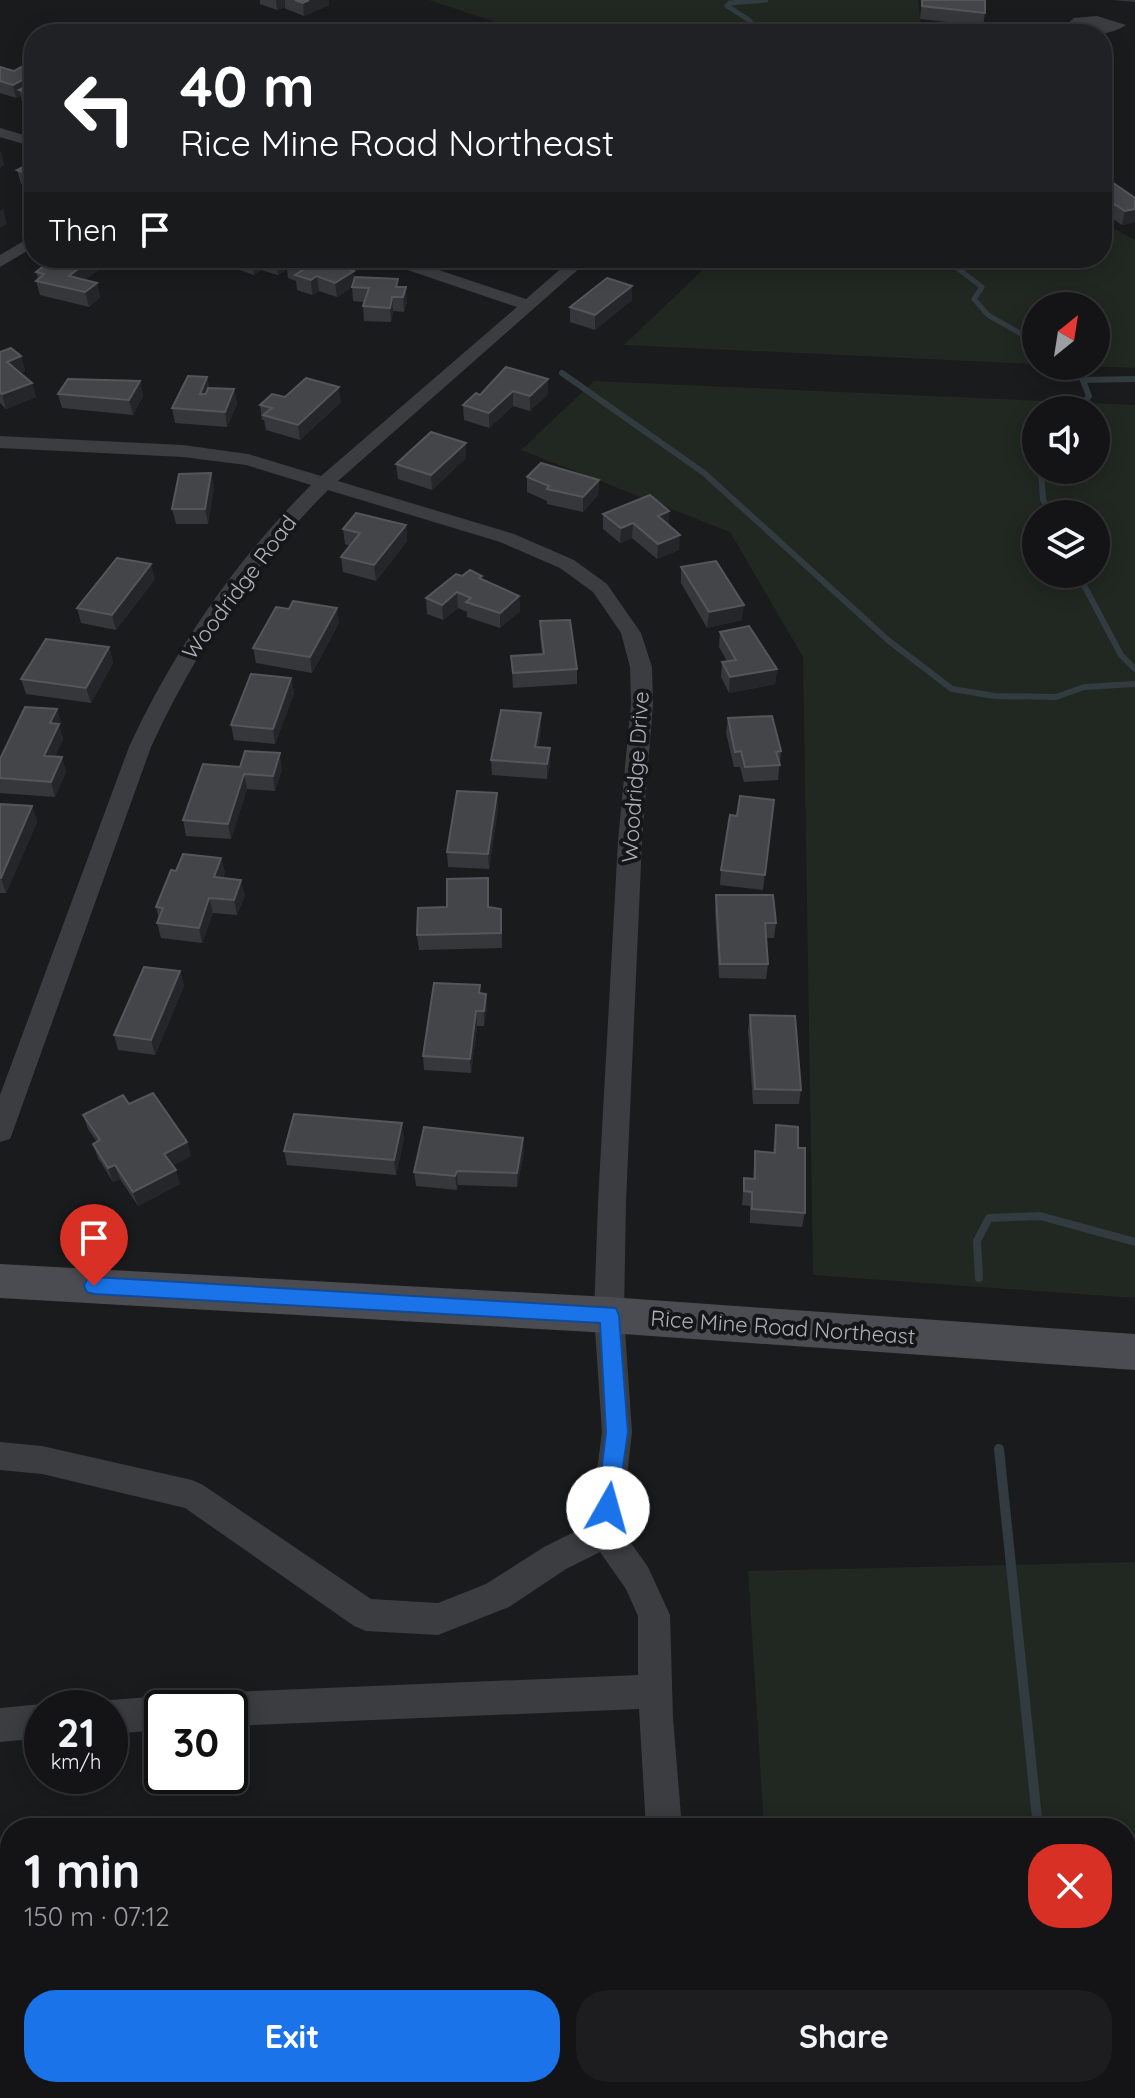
<!DOCTYPE html>
<meta charset="utf-8">
<style>
:root{--surface:#141416;--page:#1d1d1f;--text:#f1f3f6;--muted:#9d9ea1;--line:#333335;--accent:#1a73e8}
body{margin:0;font-family:Quicksand,sans-serif;background:var(--page);color:var(--text);height:100vh;display:flex;flex-direction:column;font-size:30px;white-space:nowrap}
*{box-sizing:border-box;margin:0}
p{font-size:26px;color:var(--muted)}
.icon{flex:none;width:44px;height:44px;fill:none;stroke:currentColor;stroke-width:2;stroke-linecap:round;stroke-linejoin:round}
.map{position:relative;flex:1;overflow:hidden}
.panel{position:absolute;left:0px;top:1818px;width:1136px;height:280px;display:flex;flex-direction:column;background:var(--surface);border-radius:32px 32px 0 0;box-shadow:0 4px 20px #0003,0 0 0 2px var(--line)}
.panel>*{flex:none}
.top-card{position:absolute;left:24px;top:24px;width:1088px;height:244px;border-radius:32px;box-shadow:0 4px 20px #0003,0 0 0 2px var(--line);background:#202124;color:#fff;overflow:hidden}
.needle{width:52px;rotate:30deg}
.fabs{position:absolute;left:1022px;top:292px;display:grid;gap:16px}
.fabs a{display:grid;place-items:center;width:88px;height:88px;border-radius:50%;background:var(--surface);box-shadow:0 4px 20px #0003,0 0 0 2px var(--line);font-size:40px}
.speed{position:absolute;left:24px;top:1690px;display:flex;gap:16px;font-size:40px;font-weight:700;text-align:center}
.speed>*{display:grid;place-content:center;width:104px;height:104px;border-radius:50%;background:var(--surface);box-shadow:0 4px 20px #0003,0 0 0 2px var(--line);line-height:1}
.speed small{font-size:20px;font-weight:400}
.speed .limit{border:4px solid #111;border-radius:12px;background:#fff;color:#111}
.pin{position:absolute;display:grid;place-items:center;width:68px;height:68px;color:#fff;margin:-82px -34px;border-radius:50% 50% 50% 0;rotate:-45deg;box-shadow:0 0 8px #0007}
.pin .icon{rotate:45deg}
.me{position:absolute;width:88px;margin:-44px;rotate:7deg;stroke-linejoin:round;filter:drop-shadow(0 0 6px #0008)}
.turn{display:flex;align-items:center;gap:28px;height:168px;padding:0 24px;font-size:36px}
.turn .icon{width:104px;height:104px;stroke-width:2.5}
.turn b{display:block;font-size:56px;line-height:68px}
.then{display:flex;align-items:center;height:76px;padding:0 24px;background:#0003;gap:16px;font-size:30px}
.round{display:grid;place-items:center;flex:none;width:84px;height:84px;border-radius:32px;background:var(--page)}
.headline{display:flex;align-items:center;justify-content:space-between;height:136px;padding:0 24px}
h1{font-size:48px;font-weight:800;line-height:60px}
.action{display:flex;gap:16px;margin-top:auto;padding:16px 24px}
.action a{flex:1;height:92px;border-radius:32px;background:var(--accent);color:#fff;font-size:32px;font-weight:800;line-height:92px;text-align:center}
.action a+a{background:var(--page);color:var(--text)}
.map>svg:first-child{display:block}
.green{fill:#202821;fill-rule:evenodd}
.lines{fill:none;stroke-linecap:round;stroke-linejoin:round}
.stream-far3{stroke:#313b40;stroke-width:5}
.stream-far2{stroke:#313b40;stroke-width:6}
.stream-far1{stroke:#313b40;stroke-width:8}
.stream{stroke:#313b40;stroke-width:10}
.street{fill:#3c3d41;fill-rule:evenodd}
.secondary{fill:#4a4c51;fill-rule:evenodd}
.wall{fill:#36373b}
.shaded-wall{fill:#252629}
.building{fill:#434548;stroke:#54565a;stroke-width:2}
.route{fill:#1a73e8;stroke:#114b97;stroke-width:2}
.labels{text-anchor:middle;stroke-width:8;stroke-linejoin:round;paint-order:stroke}
.street-label{font-size:22px;fill:#aeb3bb;stroke:#151618}
</style>
<div class="map">
<svg width="1135" height="2098" viewBox="0 0 1135 2098">
<rect width="100%" height="100%" fill="#1a1b1d"/>
<!-- green -->
<g class="green">
<polygon points="429,0 918,0 922,34 531,34"/>
<polygon points="1102,222 1135,240 1135,368 1087,366 1096,366 1096,306 1036,306 1036,364 624,345 715,258 1102,258"/>
<path d="M594,381L1135,405V1298L813,1275L803,657L730,532L521,450ZM1036,410H1096V470H1036ZM1036,514H1096V574H1036Z"/>
<polygon points="1135,1562 1135,2098 701,2098 704,2088 1126,2088 1126,1828 764,1828 748,1571"/>
</g>
<g class="lines">
<!-- stream-far3 -->
<g class="stream-far3">
<polyline points="760,34 749,20 727,6 730,3 766,0"/>
<polyline points="944,258 982,287 974,299 988,315 1025,336"/>
</g>
<!-- stream-far2 -->
<g class="stream-far2">
<polyline points="1022,334 1036,342"/>
<polyline points="1071,366 1080,373 1089,396 1079,410"/>
<polyline points="562,373 704,473 889,641 952,689 995,696 1056,697 1084,687 1135,684"/>
<polyline points="1083,380 1135,379"/>
<polyline points="1041,470 1043,499 1049,514"/>
<polyline points="1078,574 1121,655 1135,669"/>
</g>
<!-- stream-far1 -->
<polyline class="stream-far1" points="979,1278 977,1241 989,1218 1040,1216 1135,1242"/>
<!-- stream -->
<g class="stream">
<polyline points="999,1449 1038,1828"/>
<polyline points="1118,2098 1119,2088"/>
</g>
<!-- street -->
<g class="street">
<path d="M1097,16L1126,25C1110,36 1081,38 1065,26L1074,18Z"/>
<polygon points="0,128 34,138 34,147 0,137"/>
<polygon points="34,235 34,247 0,267 0,255"/>
<path d="M379,258H403L526,299L573,258H591L338,481L514,534L574,560L607,584L641,633L652,667L653,704L642,841L626,1202L624,1315L632,1432L621,1529L648,1567L670,1615L673,1718L682,1828H646L639,1709L230,1726V1708H213L218,1697L230,1692L638,1675V1616L626,1589L600,1552L566,1569L509,1607L438,1635L366,1631L354,1626L185,1508L42,1474L0,1470V1442L42,1446L192,1480L203,1485L371,1599L438,1603L486,1584L544,1547L590,1524L602,1432L594,1315L598,1202L618,841L631,704L630,667L621,633L593,592L560,568L500,542L328,490C253,565 195,651 151,747L13,1131L10,1139L0,1142V1095L129,747C174,650 235,561 311,485L246,465L183,457L0,448V436L183,445L248,454L321,476L517,307L381,261Z"/>
<polygon points="162,1696 174,1701 177,1708 162,1708 162,1730 110,1734 110,1708 97,1708 110,1700"/>
<polygon points="42,1704 52,1708 42,1708 42,1738 0,1742 0,1708"/>
<polygon points="447,2088 497,2088 493,2098 443,2098"/>
</g>
<!-- secondary -->
<polygon class="secondary" points="0,1264 609,1297 1135,1334 1135,1370 609,1333 0,1298"/>
</g>
<!-- wall -->
<g class="wall">
<polygon points="260,0 329,0 329,5 304,16 286,9 285,7 277,10 260,4"/>
<polygon points="922,0 985,13 983,26 920,19"/>
<polygon points="1112,0 1135,0 1135,2"/>
<polygon points="0,67 14,71 34,71 34,107 22,103 21,96 16,98 0,93"/>
<polygon points="34,162 34,188 21,184 17,170"/>
<polygon points="1102,179 1135,198 1135,222 1122,225 1108,216 1102,217"/>
<polygon points="61,258 95,258 98,270 85,280 97,283 100,297 89,307 40,295 36,281 38,279 36,272 52,265"/>
<polygon points="232,258 291,258 292,261 345,262 345,268 354,279 399,287 407,302 404,312 393,311 391,322 364,321 363,306 364,302 353,301 352,287 337,297 319,291 312,295 297,290 296,281 288,278 287,269 278,275 261,270 254,275 240,270 239,262 232,259"/>
<polygon points="492,258 516,258 510,263"/>
<polygon points="632,286 632,300 595,330 570,322 570,307"/>
<polygon points="0,352 21,356 25,371 20,373 32,383 36,397 6,409 0,403"/>
<polygon points="506,367 548,394 530,411 513,406 489,428 464,420 463,405 480,395"/>
<polygon points="207,377 209,388 234,389 237,404 227,427 175,423 172,408"/>
<polygon points="140,381 143,396 133,415 62,408 58,394"/>
<polygon points="285,397 341,402 300,440 266,430 264,420 262,420 260,405"/>
<polygon points="466,458 432,490 398,479 396,464"/>
<polygon points="211,473 214,488 208,524 176,524 172,509"/>
<polygon points="527,477 599,480 598,495 583,512 547,504 547,501 527,492"/>
<polygon points="603,514 669,525 679,550 657,559 632,538 620,543 603,529"/>
<polygon points="406,525 407,541 376,581 343,572 341,557 350,546 345,544 343,529"/>
<polygon points="681,567 742,620 707,628 681,583"/>
<polygon points="462,576 483,580 519,596 520,611 500,628 467,617 467,612 458,608 443,620 427,614 426,598"/>
<polygon points="155,579 116,630 81,623 77,608"/>
<polygon points="540,621 577,669 577,684 513,688 511,656 542,654 540,637"/>
<polygon points="339,623 312,673 256,663 253,648"/>
<polygon points="720,632 777,669 775,684 729,693 721,677 722,662 727,661 719,647"/>
<polygon points="109,647 113,663 91,703 26,694 21,679"/>
<polygon points="291,678 294,693 275,744 234,740 231,725"/>
<polygon points="57,709 61,724 60,728 63,739 55,756 62,757 66,772 55,797 0,793 0,759"/>
<polygon points="541,713 541,728 538,747 550,748 550,763 547,779 492,775 491,760"/>
<polygon points="728,718 781,751 778,780 744,782 740,767 734,767 726,733"/>
<polygon points="240,767 282,769 275,791 247,789 231,839 186,836 183,820"/>
<polygon points="497,793 498,808 489,869 448,867 447,852"/>
<polygon points="774,800 763,890 720,885 721,870 737,816"/>
<polygon points="0,804 32,806 37,822 6,893 0,893"/>
<polygon points="221,858 225,873 223,878 245,895 237,915 213,913 202,943 161,938 157,923 159,919 156,907 176,871"/>
<polygon points="716,895 776,923 774,938 766,938 768,964 766,979 719,978 715,910"/>
<polygon points="489,907 501,909 502,948 419,950 417,935"/>
<polygon points="180,971 184,986 155,1055 118,1050 114,1035"/>
<polygon points="480,985 480,993 486,994 487,1008 484,1026 477,1026 471,1073 424,1070 423,1056"/>
<polygon points="750,1015 801,1090 799,1104 753,1104 748,1030"/>
<polygon points="129,1104 187,1142 191,1156 173,1165 180,1184 138,1206 120,1179 113,1182 98,1158 93,1144 97,1142 88,1129 83,1115"/>
<polygon points="776,1125 798,1148 805,1213 802,1227 750,1223 750,1206 742,1205 744,1178 753,1178 755,1151 773,1152"/>
<polygon points="404,1138 396,1175 287,1165 284,1151"/>
<polygon points="524,1152 517,1187 458,1185 457,1190 416,1186 414,1172"/>
</g>
<!-- shaded-wall -->
<g class="shaded-wall">
<polygon points="276,0 285,0 285,7 277,10"/>
<polygon points="309,0 329,0 329,5 304,16 303,3"/>
<polygon points="34,74 34,89 19,90 21,96 16,98 13,85"/>
<polygon points="1,151 4,165 0,168 0,152"/>
<polygon points="1111,202 1108,216 1102,217 1102,204"/>
<polygon points="3,209 7,224 0,228 0,211"/>
<polygon points="1135,209 1135,222 1122,225 1125,211"/>
<polygon points="92,258 95,258 98,270 72,291 69,276"/>
<polygon points="255,258 259,258 261,270 254,275 252,260"/>
<polygon points="278,258 291,258 292,265 286,264 287,269 278,275 276,261"/>
<polygon points="345,262 346,276 354,271 355,285 337,297 335,283 340,266"/>
<polygon points="317,276 319,291 312,295 311,280"/>
<polygon points="97,283 100,297 89,307 85,292"/>
<polygon points="632,286 632,300 595,330 595,315"/>
<polygon points="406,287 407,302 404,312 403,297"/>
<polygon points="392,297 393,311 391,322 390,308"/>
<polygon points="21,356 25,371 11,376 7,362"/>
<polygon points="207,377 210,392 202,408 200,394"/>
<polygon points="548,379 548,394 530,411 530,396"/>
<polygon points="140,381 143,396 133,415 129,400"/>
<polygon points="32,383 36,397 6,409 2,394"/>
<polygon points="339,387 341,402 300,440 298,425"/>
<polygon points="234,389 237,404 227,427 225,412"/>
<polygon points="513,391 513,406 489,428 489,413"/>
<polygon points="466,443 466,458 432,490 431,475"/>
<polygon points="211,473 214,488 208,524 205,509"/>
<polygon points="599,480 598,495 583,512 583,497"/>
<polygon points="669,511 669,526 658,516"/>
<polygon points="633,523 632,538 620,543 621,528"/>
<polygon points="406,525 407,541 376,581 374,565"/>
<polygon points="680,535 679,550 657,559 658,544"/>
<polygon points="151,564 155,579 116,630 112,615"/>
<polygon points="457,592 458,608 443,620 442,605"/>
<polygon points="519,596 520,611 500,628 500,613"/>
<polygon points="744,605 742,620 707,628 709,612"/>
<polygon points="337,608 339,623 312,673 310,657"/>
<polygon points="109,647 113,663 91,703 86,688"/>
<polygon points="777,669 775,684 729,693 730,677"/>
<polygon points="291,678 294,693 275,744 273,729"/>
<polygon points="57,709 61,724 60,728 63,739 49,771 44,756 50,723"/>
<polygon points="541,713 541,728 535,762 535,747"/>
<polygon points="550,748 550,763 547,779 547,764"/>
<polygon points="280,753 282,769 275,791 273,776"/>
<polygon points="62,757 66,772 55,797 51,782"/>
<polygon points="244,774 247,789 231,839 228,824"/>
<polygon points="497,793 498,808 489,869 488,854"/>
<polygon points="32,806 37,822 6,893 1,878"/>
<polygon points="221,858 225,873 218,892 214,877"/>
<polygon points="241,880 245,895 237,915 234,900"/>
<polygon points="209,898 213,913 202,943 199,928"/>
<polygon points="180,971 184,986 155,1055 151,1040"/>
<polygon points="486,994 487,1008 484,1026 484,1011"/>
<polygon points="476,1011 477,1026 471,1073 470,1059"/>
<polygon points="402,1123 404,1138 396,1175 394,1160"/>
<polygon points="523,1138 524,1152 517,1187 517,1173"/>
<polygon points="187,1142 191,1156 169,1168 164,1154"/>
<polygon points="115,1165 120,1179 113,1182 108,1168"/>
<polygon points="176,1170 180,1184 138,1206 133,1192"/>
<polygon points="457,1171 458,1185 457,1190 455,1176"/>
</g>
<!-- building -->
<g class="building">
<polygon points="295,0 309,0 303,3"/>
<polygon points="922,0 985,0 985,13 922,6"/>
<polygon points="386,28 408,34 372,34"/>
<polygon points="0,67 14,71 21,67 34,71 34,74 13,85 0,81"/>
<polygon points="34,82 34,94 19,90"/>
<polygon points="33,162 34,162 34,176 17,170"/>
<polygon points="1106,178 1135,198 1135,209 1125,211 1111,202 1102,204 1102,179"/>
<polygon points="61,258 92,258 69,276 97,283 85,292 36,281 44,274 36,272 46,264 52,265"/>
<polygon points="266,258 280,258 276,261"/>
<polygon points="296,258 332,258 345,262 340,266 354,271 335,283 317,276 311,280 295,275 303,270 286,264"/>
<polygon points="355,277 398,279 396,287 406,287 403,297 392,297 390,308 363,306 369,288 352,287"/>
<polygon points="607,278 632,286 595,315 570,307"/>
<polygon points="11,348 21,356 7,362 32,383 2,394 0,392 0,352"/>
<polygon points="506,367 548,379 530,396 513,391 489,413 463,405 476,393 480,395"/>
<polygon points="188,376 207,377 200,394 206,394 208,388 234,389 225,412 172,408"/>
<polygon points="306,378 339,387 298,425 263,415 272,408 260,405 272,394 285,397"/>
<polygon points="68,379 140,381 129,400 58,394"/>
<polygon points="431,432 466,443 431,475 396,464"/>
<polygon points="541,463 599,480 583,497 547,489 549,486 527,477"/>
<polygon points="211,473 205,509 172,509 179,474"/>
<polygon points="650,495 669,511 658,516 680,535 658,544 633,523 621,528 603,514"/>
<polygon points="356,513 406,525 374,565 341,557 360,533 343,529"/>
<polygon points="117,558 151,564 112,615 77,608"/>
<polygon points="716,561 744,605 709,612 681,567"/>
<polygon points="470,570 482,576 479,578 519,596 500,613 466,602 471,598 457,592 442,605 426,598 456,574 462,576"/>
<polygon points="293,601 337,608 310,657 253,648 276,607 289,609"/>
<polygon points="570,620 577,669 513,673 511,656 544,654 540,621"/>
<polygon points="749,626 777,669 730,677 722,662 736,660 720,632"/>
<polygon points="46,639 109,647 86,688 21,679"/>
<polygon points="251,674 291,678 273,729 231,725"/>
<polygon points="25,707 57,709 50,723 59,724 44,756 62,757 51,782 0,778 0,759"/>
<polygon points="501,710 541,713 535,747 550,748 547,764 491,760"/>
<polygon points="772,716 781,751 776,752 780,765 745,767 741,751 735,752 728,718"/>
<polygon points="245,751 280,753 273,776 244,774 228,824 183,820 203,764 240,767"/>
<polygon points="457,791 497,793 488,854 447,852"/>
<polygon points="740,796 774,800 765,875 721,870 730,815 737,816"/>
<polygon points="0,804 32,806 1,878 0,878"/>
<polygon points="183,854 221,858 214,877 241,880 234,900 209,898 199,928 157,923 163,908 156,907 171,870 176,871"/>
<polygon points="488,878 488,907 501,909 501,933 417,935 418,908 447,907 447,879"/>
<polygon points="716,895 773,895 776,923 765,923 768,964 720,964"/>
<polygon points="144,967 180,971 151,1040 114,1035"/>
<polygon points="434,983 480,985 479,993 486,994 484,1011 476,1011 470,1059 423,1056"/>
<polygon points="750,1015 795,1016 801,1090 755,1089"/>
<polygon points="153,1093 187,1142 164,1154 176,1170 133,1192 115,1165 108,1168 93,1144 100,1140 83,1115 123,1095 129,1104"/>
<polygon points="294,1114 402,1123 394,1160 284,1151"/>
<polygon points="776,1125 798,1127 798,1148 805,1148 805,1213 752,1209 752,1192 744,1191 744,1178 755,1179 755,1151 775,1153"/>
<polygon points="424,1127 523,1138 517,1173 457,1171 455,1176 414,1172"/>
</g>
<!-- route -->
<polygon class="route" points="94,1277 616,1308 619,1315 628,1432 616,1515 608,1518 600,1515 597,1508 606,1432 600,1323 94,1294 87,1292 84,1286 87,1279"/>
<g class="labels">
<!-- street labels -->
<g class="street-label">
<text transform="translate(239 587) rotate(-53)" y="8">Woodridge Road</text>
<text transform="translate(635 777) rotate(-86)" y="8">Woodridge Drive</text>
<text transform="translate(783 1327) rotate(4)" y="8">Rice Mine Road Northeast</text>
</g>
</g>
</svg>
<div class="fabs">
<a><svg class="needle" viewBox="-14 -14 28 28"><path d="M0-13l5 13h-10z" fill="#e53935"/><path d="M0 13l5-13h-10z" fill="#9d9ea1"/></svg></a>
<a><svg class="icon" aria-label="sound" viewBox="0 0 24 24"><path d="M4 9h4l5-4v14l-5-4H4zM17 9q2 3 0 6"/></svg></a>
<a><svg class="icon" aria-label="layers" viewBox="0 0 24 24"><path d="M12 4l9 5-9 5-9-5zM3 14l9 5 9-5"/></svg></a>
</div>
<div class="speed"><div>21<small>km/h</small></div><div class="limit">30</div></div>
<div class="pin" style="left:94px;top:1286px;background:#d93025"><svg class="icon" aria-label="arrive" viewBox="0 0 24 24"><path d="M6 21V4h12l-3 4 3 4H6"/></svg></div>
<svg class="me" style="left:608px;top:1508px" viewBox="-20 -20 40 40"><circle r="19" fill="#fff"/><path d="M0-13L10 11 0 6-10 11z" fill="#1a73e8"/></svg>
<div class="top-card">
<div class="turn"><svg class="icon" aria-label="left" viewBox="0 0 24 24"><path d="M17 20v-9H6M10 6l-5 5 5 5"/></svg><div><b>40 m</b>Rice Mine Road Northeast</div></div>
<div class="then">Then<svg class="icon" aria-label="arrive" viewBox="0 0 24 24"><path d="M6 21V4h12l-3 4 3 4H6"/></svg></div>
</div>
<section class="panel">
<div class="headline"><div><h1>1 min</h1><p>150 m · 07:12</p></div><a class="round" style="background:#d93025;color:#fff"><svg class="icon" aria-label="close" viewBox="0 0 24 24"><path d="M6 6l12 12M18 6L6 18"/></svg></a></div>
<div class="action"><a>Exit</a><a>Share</a></div>
</section>
</div>
